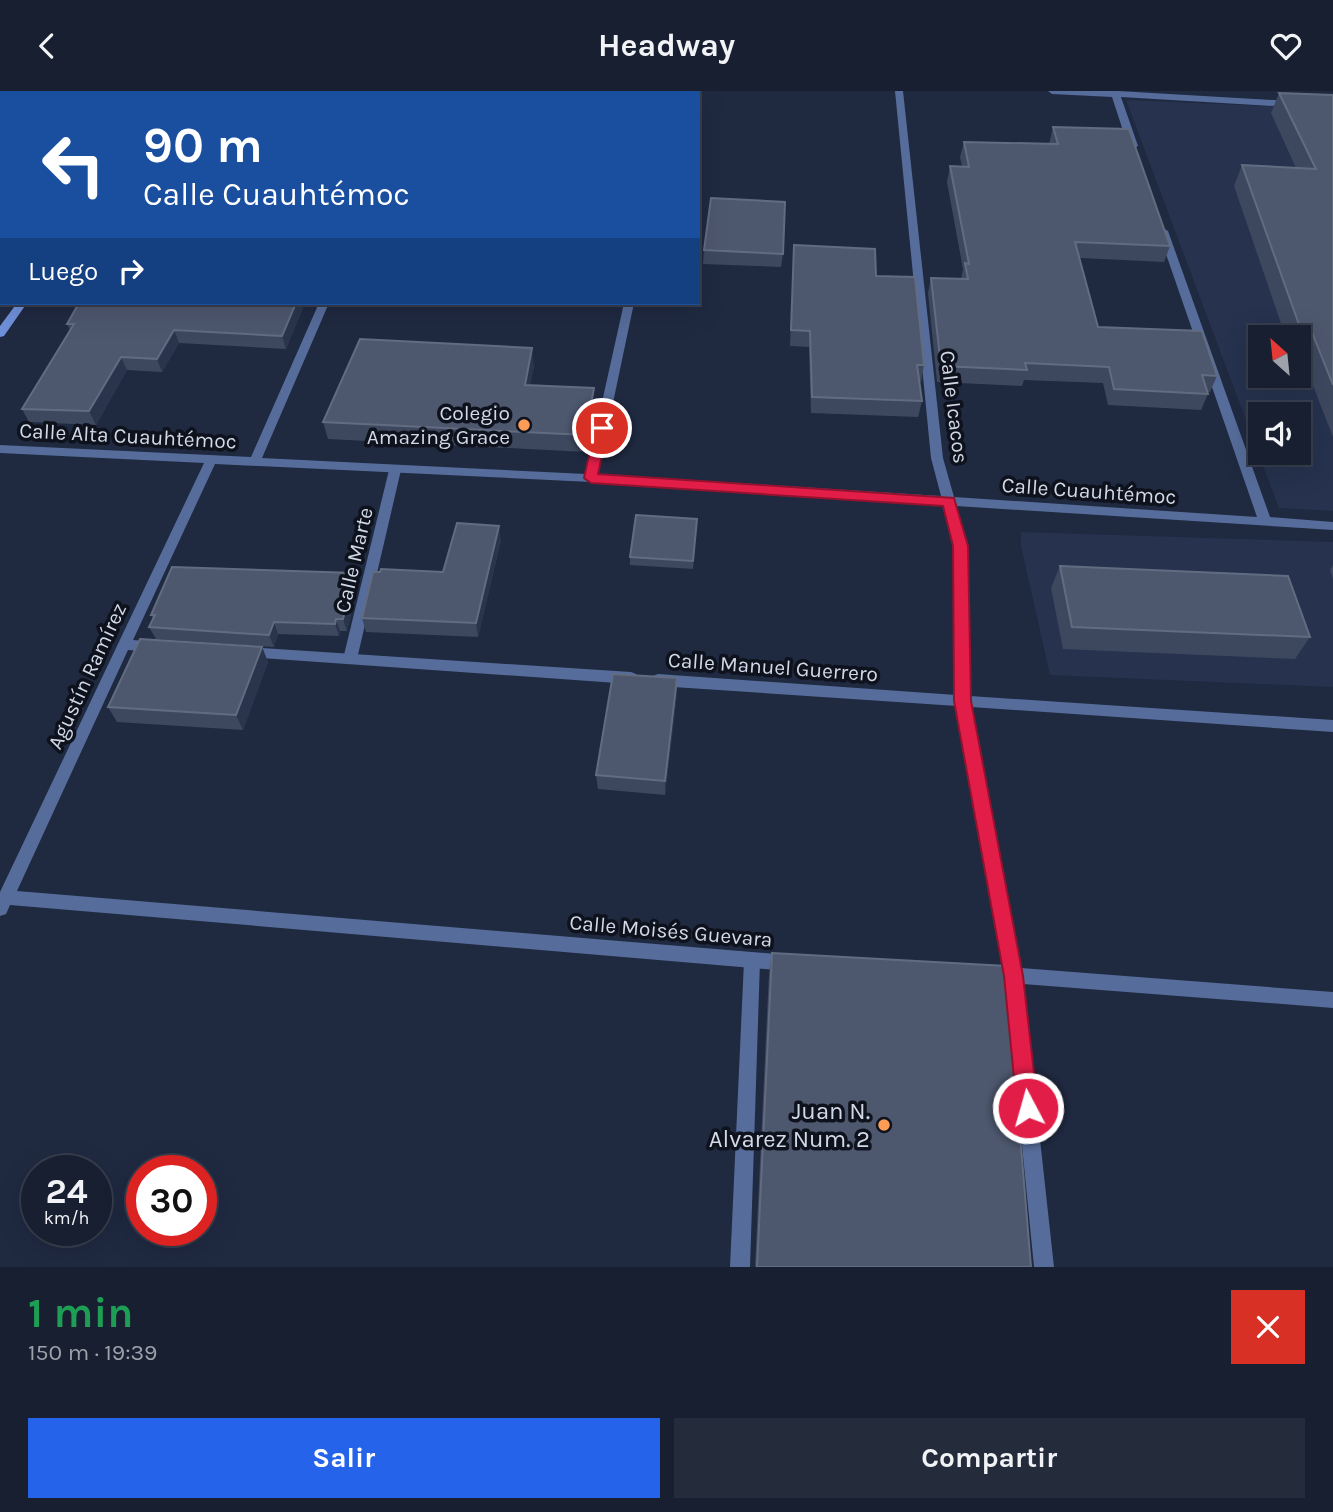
<!DOCTYPE html>
<html lang="es">
<meta charset="utf-8">
<style>
:root{--surface:#171f30;--page:#242c3c;--text:#f1f3f6;--muted:#9ea2ab;--line:#363d4c;--accent:#2563eb}
body{margin:0;font-family:Karla,sans-serif;background:var(--page);color:var(--text);height:100vh;display:flex;flex-direction:column;font-size:26px;white-space:nowrap}
*{box-sizing:border-box;margin:0}
p{font-size:23px;color:var(--muted)}
.icon{flex:none;width:38px;height:38px;fill:none;stroke:currentColor;stroke-width:2;stroke-linecap:round;stroke-linejoin:round}
.map{position:relative;height:1176px;overflow:hidden}
.panel{display:flex;flex-direction:column;background:var(--surface);flex:1}
.panel>*{flex:none}
.top-card{position:absolute;left:0px;top:0px;width:700px;height:214px;box-shadow:0 7px 28px #0002,0 0 0 2px var(--line);background:#1a4fa0;color:#fff;overflow:hidden}
.needle{width:46px;rotate:333deg}
.fabs{position:absolute;left:1248px;top:234px;display:grid;gap:14px}
.fabs a{display:grid;place-items:center;width:63px;height:63px;border-radius:0px;background:var(--surface);box-shadow:0 7px 28px #0002,0 0 0 2px var(--line);font-size:35px}
.speed{position:absolute;left:21px;top:1064px;display:flex;gap:14px;font-size:35px;font-weight:700;text-align:center}
.speed>*{display:grid;place-content:center;width:91px;height:91px;border-radius:50%;background:var(--surface);box-shadow:0 7px 28px #0002,0 0 0 2px var(--line);line-height:1}
.speed small{font-size:18px;font-weight:400}
.speed .limit{border:10px solid #d22;background:#fff;color:#111}
.pin{position:absolute;display:grid;place-items:center;width:60px;height:60px;color:#fff;margin:-30px;border:4px solid #fff;border-radius:50%;box-shadow:0 2px 7px #0007}
.me{position:absolute;width:77px;margin:-38px;rotate:354deg;stroke-linejoin:round;filter:drop-shadow(0 0 5px #0008)}
.turn{display:flex;align-items:center;gap:24px;height:147px;padding:0 28px;font-size:32px}
.turn .icon{width:91px;height:91px;stroke-width:2.5}
.turn b{display:block;font-size:49px;line-height:60px}
.then{display:flex;align-items:center;height:66px;padding:0 28px;background:#0003;gap:14px;font-size:26px}
.round{display:grid;place-items:center;flex:none;width:74px;height:74px;border-radius:0px;background:var(--page)}
.headline{display:flex;align-items:center;justify-content:space-between;height:119px;padding:0 28px}
h1{font-size:42px;font-weight:700;line-height:52px;color:#1e9e55}
.primary-button{display:flex;gap:14px;margin-top:auto;padding:14px 28px}
.primary-button a{flex:1;height:80px;border-radius:0px;background:var(--accent);color:#fff;font-size:28px;font-weight:700;line-height:80px;text-align:center}
.primary-button a+a{background:var(--page);color:var(--text)}
header{display:flex;justify-content:space-between;align-items:center;height:91px;padding:0 28px;background:var(--surface);font-size:32px;font-weight:700}
.map>svg:first-child{display:block}
.built{fill:#26324e;fill-rule:evenodd}
.lines{fill:none;stroke-linecap:round;stroke-linejoin:round}
.pedestrian{fill:#566c9a;fill-rule:evenodd}
.minor{fill:#566c9a;fill-rule:evenodd}
.secondary{fill:#6f90da;fill-rule:evenodd}
.wall{fill:#3d485f}
.shaded-wall{fill:#2a354d}
.building{fill:#4d576e;stroke:#626c81;stroke-width:2}
.route{fill:#e11d48;stroke:#92132f;stroke-width:2}
.poi-dot{fill:#fd9c56;stroke:#0e121c;stroke-width:2.5}
.labels{text-anchor:middle;stroke-width:7;stroke-linejoin:round;paint-order:stroke}
.street-label{font-size:21px;fill:#d1d8e7;stroke:#0e121c}
.poi-label{font-size:21px;fill:#d1d8e7;stroke:#0e121c;text-anchor:end}
.near-poi-label{font-size:24px;fill:#d1d8e7;stroke:#0e121c;text-anchor:end}
</style>
<header><svg class="icon" aria-label="back" viewBox="0 0 24 24"><path d="M15 5l-7 7 7 7"/></svg>Headway<svg class="icon" aria-label="heart" viewBox="0 0 24 24"><path d="M12 20l-8-8c-3-5 5-10 8-4 3-6 11-1 8 4z"/></svg></header>
<div class="map">
<svg width="1333" height="1176" viewBox="0 0 1333 1176">
<rect width="100%" height="100%" fill="#1f2940"/>
<!-- built -->
<g class="built">
<path d="M1126,9L1333,18V420L1279,417ZM1260,247H1298V285H1260ZM1260,324H1298V362H1260Z"/>
<polygon points="1021,441 1333,451 1333,596 1050,584 1021,455"/>
</g>
<g class="lines">
<!-- pedestrian -->
<g class="pedestrian">
<polygon points="395,375 401,379 357,568 355,572 345,572 343,568 389,379"/>
<polygon points="752,862 758,865 760,870 750,1176 730,1176 744,870 746,865"/>
</g>
<!-- minor -->
<g class="minor">
<polygon points="413,0 421,0 412,2"/>
<rect x="672" y="0" width="8" height="2"/>
<polygon points="895,0 903,0 943,367 954,406 1257,426 1158,140 1163,137 1168,140 1270,426 1333,431 1333,439 956,415 967,455 970,605 1333,629 1333,641 971,616 1021,877 1333,901 1333,917 1023,893 1054,1176 1034,1176 1006,892 984,889 982,883 984,877 990,875 1004,876 957,615 658,595 653,593 651,589 653,585 658,583 956,604 955,455 944,414 591,391 215,373 133,549 156,551 163,556 156,561 128,559 17,800 788,864 794,867 796,872 794,877 788,880 10,814 6,823 0,825 0,801 204,372 0,362 0,354 251,366 319,212 329,212 262,367 586,383 624,212 634,212 598,383 941,405 931,367"/>
<polygon points="1048,0 1118,0 1291,10 1295,13 1291,16 1121,6 1138,55 1133,58 1128,55 1112,6 1052,3"/>
<polygon points="246,556 631,581 636,583 638,587 636,591 631,593 246,566 239,561"/>
</g>
<!-- secondary -->
<g class="secondary">
<polygon points="167,0 175,0 166,2"/>
<polygon points="17,212 27,212 4,245 0,246 0,235"/>
</g>
</g>
<!-- wall -->
<g class="wall">
<polygon points="1279,2 1333,4 1333,346 1300,261 1298,260 1298,247 1286,247 1234,95 1242,74 1296,77 1271,22"/>
<polygon points="1053,36 1170,155 1164,171 1080,167 1098,236 1217,285 1210,301 1207,301 1208,303 1201,319 1108,314 1103,292 1024,289 1022,295 937,291 928,202 931,187 961,188 963,178 947,91 950,75 962,75 960,66 964,51 1049,53"/>
<polygon points="794,154 876,185 924,274 921,291 919,290 922,310 918,326 811,322 809,256 790,255"/>
<polygon points="704,159 783,163 781,176 703,173"/>
<polygon points="79,212 305,212 286,258 179,252 162,281 127,279 96,334 29,331 22,318 70,239 67,233"/>
<polygon points="534,275 530,294 595,314 586,361 328,348 323,331"/>
<polygon points="697,428 693,478 630,474 630,466"/>
<polygon points="501,449 478,546 366,541 362,527 443,481"/>
<polygon points="1333,474 1333,488 1330,479"/>
<polygon points="1060,475 1310,546 1295,568 1063,558 1051,497"/>
<polygon points="355,482 358,494 347,540 340,540 339,545 278,543 274,556 156,548 149,536 153,528 151,524"/>
<polygon points="262,556 268,571 243,639 117,631 108,616"/>
<polygon points="677,602 665,704 598,698 596,684"/>
<polygon points="772,862 1031,1176 755,1176 769,882"/>
</g>
<!-- shaded-wall -->
<g class="shaded-wall">
<polygon points="2,178 2,199 0,201 0,180"/>
<polygon points="296,212 305,212 286,258 282,245"/>
<polygon points="174,239 179,252 162,281 157,268"/>
<polygon points="532,257 534,275 527,311 525,294"/>
<polygon points="121,266 127,279 96,334 89,320"/>
<polygon points="594,297 595,314 586,361 585,344"/>
<polygon points="499,435 501,449 478,546 476,532"/>
<polygon points="355,482 358,494 347,540 343,528"/>
<polygon points="336,528 340,540 339,545 335,533"/>
<polygon points="274,531 278,543 274,556 269,544"/>
<polygon points="262,556 268,571 243,639 236,624"/>
<polygon points="677,587 677,602 665,704 665,690"/>
</g>
<!-- building -->
<g class="building">
<polygon points="466,0 643,0 643,2 465,2"/>
<polygon points="1279,2 1333,4 1333,294 1311,239 1301,239 1242,74 1316,78"/>
<polygon points="0,15 2,15 2,178 0,180"/>
<polygon points="1053,36 1129,38 1170,155 1075,151 1098,236 1202,240 1217,285 1202,284 1208,303 1114,298 1109,276 1025,272 1027,279 941,275 931,187 968,188 965,172 969,173 950,75 969,76 964,51 1058,53"/>
<polygon points="711,107 785,111 783,163 704,159"/>
<polygon points="794,154 875,158 876,185 915,186 924,274 917,274 922,310 812,306 810,240 791,239"/>
<polygon points="79,212 296,212 282,245 174,239 157,268 121,266 89,320 22,318 74,233 67,233"/>
<polygon points="360,248 532,257 525,294 594,297 585,344 323,331"/>
<polygon points="636,424 697,428 693,470 630,466"/>
<polygon points="457,432 499,435 476,532 362,527 373,481 380,481 381,478 443,481"/>
<polygon points="1060,475 1288,485 1310,546 1072,536"/>
<polygon points="172,476 355,482 343,528 336,528 335,533 274,531 269,544 149,536 155,524 151,524"/>
<polygon points="140,548 262,556 236,624 108,616"/>
<polygon points="613,583 677,587 665,690 596,684"/>
<polygon points="772,862 1006,875 1031,1176 757,1176"/>
</g>
<!-- route -->
<polygon class="route" points="602,333 608,337 598,383 954,407 968,455 971,610 1023,885 1038,1017 1035,1024 1028,1027 1020,1024 1017,1017 1004,885 954,610 953,455 943,415 591,392 584,387 595,337"/>
<!-- markers -->
<g class="poi-dot">
<circle cx="524" cy="334" r="7"/>
<circle cx="884" cy="1034" r="7"/>
</g>
<g class="labels">
<!-- street labels -->
<g class="street-label">
<text transform="translate(954 316) rotate(83)" y="7">Calle Icacos</text>
<text transform="translate(128 345) rotate(3)" y="7">Calle Alta Cuauhtémoc</text>
<text transform="translate(1089 400) rotate(4)" y="7">Calle Cuauhtémoc</text>
<text transform="translate(354 469) rotate(-77)" y="7">Calle Marte</text>
<text transform="translate(773 576) rotate(4)" y="7">Calle Manuel Guerrero</text>
<text transform="translate(87 585) rotate(-65)" y="7">Agustín Ramírez</text>
<text transform="translate(671 840) rotate(5)" y="7">Calle Moisés Guevara</text>
</g>
<!-- poi labels -->
<g class="poi-label">
<text x="510" y="329">Colegio<tspan x="510" dy="24">Amazing Grace</tspan></text>
</g>
<!-- near-poi labels -->
<g class="near-poi-label">
<text x="870" y="1028">Juan N.<tspan x="870" dy="28">Alvarez Num. 2</tspan></text>
</g>
</g>
</svg>
<div class="fabs">
<a><svg class="needle" viewBox="-14 -14 28 28"><path d="M0-13l5 13h-10z" fill="#e53935"/><path d="M0 13l5-13h-10z" fill="#9ea2ab"/></svg></a>
<a><svg class="icon" aria-label="sound" viewBox="0 0 24 24"><path d="M4 9h4l5-4v14l-5-4H4zM17 9q2 3 0 6"/></svg></a>
</div>
<div class="speed"><div>24<small>km/h</small></div><div class="limit">30</div></div>
<div class="pin" style="left:602px;top:337px;background:#d93025"><svg class="icon" aria-label="arrive" viewBox="0 0 24 24"><path d="M6 21V4h12l-3 4 3 4H6"/></svg></div>
<svg class="me" style="left:1028px;top:1017px" viewBox="-20 -20 40 40"><circle r="17" fill="#e11d48" stroke="#fff" stroke-width="3"/><path d="M0-11L8 9 0 5-8 9z" fill="#fff"/></svg>
<div class="top-card">
<div class="turn"><svg class="icon" aria-label="left" viewBox="0 0 24 24"><path d="M17 20v-9H6M10 6l-5 5 5 5"/></svg><div><b>90 m</b>Calle Cuauhtémoc</div></div>
<div class="then">Luego<svg class="icon" aria-label="right" viewBox="0 0 24 24"><path d="M7 20v-9h11M14 6l5 5-5 5"/></svg></div>
</div>
</div>
<section class="panel">
<div class="headline"><div><h1>1 min</h1><p>150 m · 19:39</p></div><a class="round" style="background:#d93025;color:#fff"><svg class="icon" aria-label="close" viewBox="0 0 24 24"><path d="M6 6l12 12M18 6L6 18"/></svg></a></div>
<div class="primary-button"><a>Salir</a><a>Compartir</a></div>
</section>
